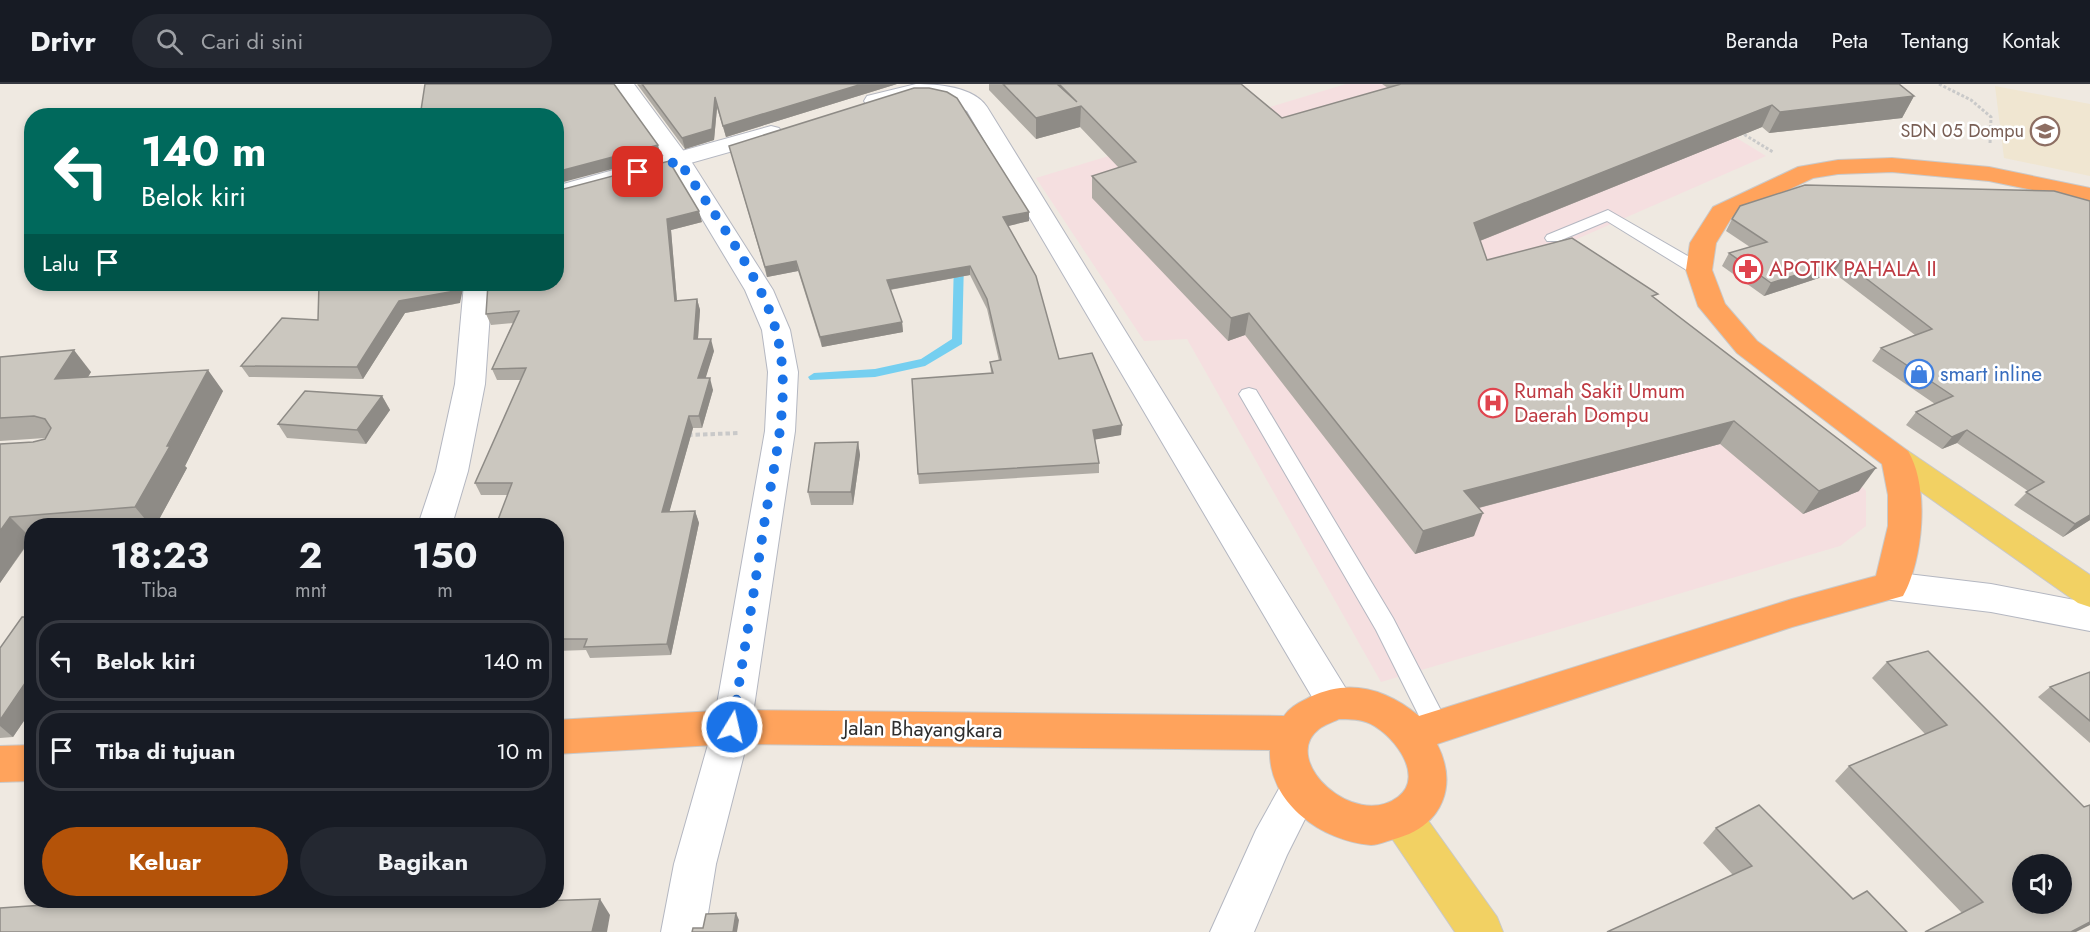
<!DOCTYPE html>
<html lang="id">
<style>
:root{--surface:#171b24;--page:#242831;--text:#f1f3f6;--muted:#9ea1a6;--line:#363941;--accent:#b45309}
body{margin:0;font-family:Jost,sans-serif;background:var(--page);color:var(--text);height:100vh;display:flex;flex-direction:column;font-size:22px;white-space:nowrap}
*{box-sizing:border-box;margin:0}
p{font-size:20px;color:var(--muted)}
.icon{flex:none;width:33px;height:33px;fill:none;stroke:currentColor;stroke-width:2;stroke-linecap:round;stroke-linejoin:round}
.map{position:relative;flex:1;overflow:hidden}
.sheet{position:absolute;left:24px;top:434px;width:540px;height:390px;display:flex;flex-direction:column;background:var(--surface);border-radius:24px;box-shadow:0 3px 9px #0003}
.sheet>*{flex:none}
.hud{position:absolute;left:24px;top:24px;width:540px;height:183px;border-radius:24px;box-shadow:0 3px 9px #0003;background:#00695c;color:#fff;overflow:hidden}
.buttons{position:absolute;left:2012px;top:770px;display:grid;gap:12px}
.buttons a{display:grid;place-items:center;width:60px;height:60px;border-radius:50%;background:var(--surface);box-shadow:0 3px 9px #0003;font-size:30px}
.pin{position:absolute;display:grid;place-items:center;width:51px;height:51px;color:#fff;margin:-26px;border-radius:12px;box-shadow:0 3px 9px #0006}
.me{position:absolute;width:66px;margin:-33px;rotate:9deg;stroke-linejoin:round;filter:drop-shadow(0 0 4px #0008)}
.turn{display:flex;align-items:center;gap:21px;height:126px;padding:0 18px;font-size:27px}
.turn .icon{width:78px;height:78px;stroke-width:2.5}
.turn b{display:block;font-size:42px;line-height:51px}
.then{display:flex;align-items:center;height:57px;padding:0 18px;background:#0003;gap:12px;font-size:22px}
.eta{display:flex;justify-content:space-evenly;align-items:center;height:102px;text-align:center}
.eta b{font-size:36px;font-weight:700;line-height:42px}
.primary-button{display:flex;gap:12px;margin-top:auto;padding:12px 18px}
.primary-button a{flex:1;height:69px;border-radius:36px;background:var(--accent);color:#fff;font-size:24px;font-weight:700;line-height:69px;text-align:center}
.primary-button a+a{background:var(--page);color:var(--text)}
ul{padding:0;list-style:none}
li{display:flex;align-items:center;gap:18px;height:81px;margin:0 12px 9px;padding:0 6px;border:3px solid var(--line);border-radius:24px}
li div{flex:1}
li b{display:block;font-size:22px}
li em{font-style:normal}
header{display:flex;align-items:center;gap:36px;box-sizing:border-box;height:84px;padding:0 30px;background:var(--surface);border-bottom:2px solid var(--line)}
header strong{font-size:28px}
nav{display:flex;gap:33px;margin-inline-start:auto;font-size:21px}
.search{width:420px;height:54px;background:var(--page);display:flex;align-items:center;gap:15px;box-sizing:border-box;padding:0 21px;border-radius:33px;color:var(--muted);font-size:22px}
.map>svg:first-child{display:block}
.education{fill:#f0e6d1}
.medical{fill:#f5dfe0}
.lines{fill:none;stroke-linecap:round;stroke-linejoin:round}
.stream{fill:#75cff0;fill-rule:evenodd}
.lane-casing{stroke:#b4b7c1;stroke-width:2}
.street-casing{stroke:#b4b7c1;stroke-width:2}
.secondary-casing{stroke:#b4b7c1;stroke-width:2}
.primary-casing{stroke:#c9c9c9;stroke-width:2}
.highway-casing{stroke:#c9c9c9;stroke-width:2}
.path-far1{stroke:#c9c9c9;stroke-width:3;stroke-dasharray:3 2;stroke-linecap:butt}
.path{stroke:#c9c9c9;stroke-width:4;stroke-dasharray:4.5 3;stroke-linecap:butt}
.lane{fill:#fff;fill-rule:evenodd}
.street{fill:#fff;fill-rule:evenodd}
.secondary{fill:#fff;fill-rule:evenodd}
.primary{fill:#f2d163;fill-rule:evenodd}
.highway{fill:#ffa35c;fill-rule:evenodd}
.wall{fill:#afaba4}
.shaded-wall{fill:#8e8b86}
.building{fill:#cbc7bf;stroke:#8e8b86;stroke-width:1.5;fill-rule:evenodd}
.route{stroke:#1a73e8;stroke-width:10;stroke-dasharray:0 18}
.labels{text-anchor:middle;stroke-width:5;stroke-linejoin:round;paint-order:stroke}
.far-education-label{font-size:18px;fill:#785e54;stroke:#fff;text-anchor:end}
.health-label{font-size:21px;fill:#be3a42;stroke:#fff;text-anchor:start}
.shop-label{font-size:21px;fill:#366cbe;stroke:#fff;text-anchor:start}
.street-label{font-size:21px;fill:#2e2e2e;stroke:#fff}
</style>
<header>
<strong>Drivr</strong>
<div class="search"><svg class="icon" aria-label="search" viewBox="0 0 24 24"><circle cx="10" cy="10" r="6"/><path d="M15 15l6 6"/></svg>Cari di sini</div>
<nav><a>Beranda</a><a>Peta</a><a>Tentang</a><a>Kontak</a></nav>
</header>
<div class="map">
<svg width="2090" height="848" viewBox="0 0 2090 848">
<rect width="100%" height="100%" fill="#efe9e1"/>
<!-- education -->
<polygon class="education" points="1995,2 2090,20 2090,92 2004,74"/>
<!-- medical -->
<polygon class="medical" points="1346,0 1649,0 1766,72 1561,162 1842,380 1866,407 1866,442 1840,462 1381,598 1187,255 1144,257 1036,94"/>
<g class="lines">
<!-- stream -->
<polygon class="stream" points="959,174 964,177 962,260 925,282 875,293 810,296 808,293 814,289 875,285 921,275 952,255 954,177"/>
<!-- lane casing -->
<g class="lane-casing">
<g id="lane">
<polygon points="1608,126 1705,182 1707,186 1705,190 1693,190 1607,137 1559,157 1547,157 1545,154 1547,151"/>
<polygon points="1249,304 1256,306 1393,534 1450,644 1447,652 1438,655 1429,652 1376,546 1239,310 1242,306"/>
</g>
</g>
<!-- street casing -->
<g class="street-casing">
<g id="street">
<path d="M916,0C938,0 974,3 987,23L1348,608L1354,619L1348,630L1335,635L1322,630L967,27C945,15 925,9 899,17C888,20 879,25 867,22L864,17L867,12Z"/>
<polygon points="771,42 779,44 783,49 779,54 556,117 556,102"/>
<polygon points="464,200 492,200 485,300 468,387 452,441 418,441 436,387 455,300"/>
<polygon points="1891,488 1991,500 2090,519 2090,547 1991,528 1891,516 1879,512 1873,502 1879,492"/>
<polygon points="1300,687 1314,692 1320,705 1287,771 1254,848 1210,848 1256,746 1286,692"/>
</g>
</g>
<!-- secondary casing -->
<g class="secondary-casing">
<polygon id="secondary" points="612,0 634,0 691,77 773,206 790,246 798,288 795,347 751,643 716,780 705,848 661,848 674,780 713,643 765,347 768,288 762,246 745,206 668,78"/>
</g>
<!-- primary casing -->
<g class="primary-casing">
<g id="primary">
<polygon points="1897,364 1908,367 2090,491 2090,523 2078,519 1886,383 1881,375 1886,367"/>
<polygon points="1402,715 1417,721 1497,833 1503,848 1455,848 1387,747 1381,734 1387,721"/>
</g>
</g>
<!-- highway casing -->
<g class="highway-casing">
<g id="highway">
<path d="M1892,74L1989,83L2090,104V118L1989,97L1892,88L1838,90L1813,94L1732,133L1716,159L1712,186L1725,220L1757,257L1908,367C1930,403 1923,476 1903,512L1792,543L1437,660C1458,701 1443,741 1398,754C1389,756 1379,761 1371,761C1322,757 1268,719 1270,666L732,660L556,670V636L732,626L1284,632C1291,622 1299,619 1310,613C1350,594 1386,605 1419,632L1792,515L1876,492L1888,442V411L1882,380L1737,269L1698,222L1686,186L1690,159L1713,123L1798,83L1838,76ZM1339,635C1348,635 1358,635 1366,638C1390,646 1427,691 1398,713C1354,746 1279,676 1319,645C1324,641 1333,638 1339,635Z"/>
<polygon points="32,661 32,697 0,698 0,662"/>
</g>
</g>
<!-- path-far1 -->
<g class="path-far1">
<polyline points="1939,0 1971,16 1991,33 1990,60"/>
<polyline points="1740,48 1773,68"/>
</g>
<!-- path -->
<polyline class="path" points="688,351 740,349"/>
<!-- lane -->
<use href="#lane" class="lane"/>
<!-- street -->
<use href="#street" class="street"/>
<!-- secondary -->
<use href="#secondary" class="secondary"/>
<!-- primary -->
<use href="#primary" class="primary"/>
<!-- highway -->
<use href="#highway" class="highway"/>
</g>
<!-- wall -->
<g class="wall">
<polygon points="637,0 897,0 726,53 717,24 714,56 685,65"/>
<polygon points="989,0 1241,0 1282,34 1388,4 1382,0 1899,0 1914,12 1902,34 1769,49 1762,43 1480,157 1487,176 1655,215 1859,407 1803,430 1720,360 1479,424 1474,452 1415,470 1245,251 1228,257 1092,114 1092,92 1119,84 1080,43 1036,55 989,6"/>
<polygon points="729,62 1029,128 1029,137 1008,142 1059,275 1121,351 1095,355 1099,379 1099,389 919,400 918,390 991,289 990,278 999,277 987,225 970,191 890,206 902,238 903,248 822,263 798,187 767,193"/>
<polygon points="556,107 702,138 671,146 677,217 697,215 700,226 698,255 714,267 705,294 713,306 702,344 693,344 669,428 695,427 699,439 671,571 590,574 586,566 556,567 556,441 508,411 481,411 475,399 521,296 497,296 492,285 513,239 491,241 486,230"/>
<polygon points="2090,117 2090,436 2063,453 2014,421 2028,407 1957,359 1942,365 1906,341 1916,328 1935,320 1872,277 1881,264 1915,251 1834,189 1764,212 1722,182 1729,169 1750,163 1726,147 1732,135"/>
<polygon points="460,219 405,229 363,295 249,293 241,282 318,236"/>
<polygon points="0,273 91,288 88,293 223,307 185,382 187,384 156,441 32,441 32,454 0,499 0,360 33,358 45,355 45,354 0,357"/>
<polygon points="382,312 390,326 366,360 287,354 278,340"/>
<polygon points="858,358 860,371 853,421 811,421 808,408"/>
<polygon points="32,533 32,625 13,653 0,654 0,564"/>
<polygon points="1928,567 2076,848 1962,829 1835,697 1849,682 1925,650 1872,594 1887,578"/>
<polygon points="2090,588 2090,659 2038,613 2050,603"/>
<polygon points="1716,744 1853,815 1907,848 1733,791 1703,759"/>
</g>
<!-- shaded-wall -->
<g class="shaded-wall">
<polygon points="862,0 897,0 726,53 723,42"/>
<polygon points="1914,12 1902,34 1769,49 1780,28"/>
<polygon points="715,13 717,24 714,56 685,65 682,54"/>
<polygon points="1772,21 1762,43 1467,162 1474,139"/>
<polygon points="1081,22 1080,43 1036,55 1036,34"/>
<polygon points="658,61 661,72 556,100 556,88"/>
<polygon points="699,127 702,138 671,146 678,229 675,217 667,135"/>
<polygon points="1029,128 1029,137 1004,143 1003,133"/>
<polygon points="1842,176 1834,189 1764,212 1771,199"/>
<polygon points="796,177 798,187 767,193 765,183"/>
<polygon points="970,182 970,191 888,206 887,196"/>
<polygon points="456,200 464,200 460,219 405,229 363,295 357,283 399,217"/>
<polygon points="697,215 700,226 697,267 694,255"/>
<polygon points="1249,229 1245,251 1228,257 1231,234"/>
<polygon points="902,238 903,248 822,263 820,253"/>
<polygon points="711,255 714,267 702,306 698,294"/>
<polygon points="74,266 91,288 73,317 55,295"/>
<polygon points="208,286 223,307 185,382 187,384 156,441 150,441 135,423"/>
<polygon points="710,294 713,306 702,344 699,332"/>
<polygon points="382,312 390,326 366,360 357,346"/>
<polygon points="689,332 693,344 666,440 662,428"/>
<polygon points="1734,337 1720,360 1455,430 1464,407"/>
<polygon points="1122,341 1121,351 1093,356 1093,346"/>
<polygon points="1967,346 1957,359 1942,365 1952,353"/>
<polygon points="858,358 860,371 853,421 851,408"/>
<polygon points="1876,384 1859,407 1803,430 1819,407"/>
<polygon points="695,427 699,439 671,571 667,560"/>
<polygon points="1483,429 1474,452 1415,470 1423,447"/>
<polygon points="2090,431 2090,436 2063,453 2075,440"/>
<polygon points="10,433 31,454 0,499 0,447"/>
<polygon points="32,589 32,625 13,653 0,642 0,636"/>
<polygon points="600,815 610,831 607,848 592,848"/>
<polygon points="357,816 379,816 370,839 354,823"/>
<polygon points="736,829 739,836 737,848 733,848"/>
<polygon points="2090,838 2090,841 2076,848 2071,848"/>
</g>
<!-- building -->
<g class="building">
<polygon points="425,0 614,0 658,61 556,88 556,32 410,32 410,27 421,26"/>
<polygon points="642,0 862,0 723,42 715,13 712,45 682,54"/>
<polygon points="1003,0 1057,0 1077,18 1059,0 1241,0 1282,34 1401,0 1899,0 1914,12 1780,28 1772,21 1474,139 1487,176 1572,154 1658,210 1652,212 1876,384 1819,407 1734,337 1464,407 1483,429 1423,447 1249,229 1231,234 1092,92 1136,78 1081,22 1036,34"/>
<polygon points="914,4 929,4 947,8 957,14 1029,128 1003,133 1036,192 1059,275 1092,269 1122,341 1093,346 1099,379 918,390 912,295 993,289 990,278 1001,276 987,215 970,182 887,196 902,238 820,253 796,177 765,183 729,62"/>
<polygon points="669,77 699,127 667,135 675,217 697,215 694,255 711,255 698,294 710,294 699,332 689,332 662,428 695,427 667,560 584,563 587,555 556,555 556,441 496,441 512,399 475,399 526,284 492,285 519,227 486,230 488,200 556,200 556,107"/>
<polygon points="1805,101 2054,107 2090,117 2090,431 2075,440 2026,408 2044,398 1967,346 1952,353 1916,328 1953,312 1881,264 1932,245 1842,176 1771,199 1729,169 1767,158 1732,135 1740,122 1746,120"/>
<polygon points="319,200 456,200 455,207 399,217 357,283 241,282 282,234 318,236"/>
<polygon points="74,266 55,295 208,286 167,362 170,362 135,423 10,433 0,447 0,360 33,358 45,355 51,344 45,335 34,332 0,334 0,273"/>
<polygon points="305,307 382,312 357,346 278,340"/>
<polygon points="858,358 851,408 808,408 815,359"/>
<polygon points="236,435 310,440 309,441 232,441"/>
<polygon points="22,533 32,533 32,589 0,636 0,564"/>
<path d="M1928,567L2084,723L2090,721V838L2071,848H1925L1983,818L1849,682L1947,641L1887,578ZM2022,780H2061V819H2022Z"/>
<polygon points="2090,588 2090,637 2050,603"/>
<polygon points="1759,721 1853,815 1867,807 1907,848 1607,848 1752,782 1716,744"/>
<polygon points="600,815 592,848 0,848 0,824 117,816 357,816 354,823"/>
<polygon points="736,829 733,848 692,848 693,844 703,844 706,830"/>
</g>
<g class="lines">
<!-- route -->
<path class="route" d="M638,88L679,77C709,123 763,195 776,247C793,310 774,378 764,441C754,508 743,575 732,643"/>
</g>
<!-- icons -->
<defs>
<g id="school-ring" transform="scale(1.5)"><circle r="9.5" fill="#fff" stroke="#8d6e63" stroke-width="1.5"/><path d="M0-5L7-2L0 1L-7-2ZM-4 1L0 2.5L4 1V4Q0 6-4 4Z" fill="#8d6e63"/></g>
<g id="pharmacy-ring" transform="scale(1.5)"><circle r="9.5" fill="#fff" stroke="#e0444e" stroke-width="1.5"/><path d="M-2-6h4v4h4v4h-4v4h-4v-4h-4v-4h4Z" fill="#e0444e"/></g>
<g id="shop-ring" transform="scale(1.5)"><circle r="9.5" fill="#fff" stroke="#3f7fe0" stroke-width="1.5"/><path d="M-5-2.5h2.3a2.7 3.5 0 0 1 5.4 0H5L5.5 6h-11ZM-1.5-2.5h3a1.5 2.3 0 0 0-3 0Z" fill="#3f7fe0"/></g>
<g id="hospital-ring" transform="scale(1.5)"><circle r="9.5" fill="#fff" stroke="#e0444e" stroke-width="1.5"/><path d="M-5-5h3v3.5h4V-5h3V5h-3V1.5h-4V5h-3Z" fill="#e0444e"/></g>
</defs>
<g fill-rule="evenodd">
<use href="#school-ring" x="2045" y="47"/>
<use href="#pharmacy-ring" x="1748" y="185"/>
<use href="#shop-ring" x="1919" y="290"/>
<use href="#hospital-ring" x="1493" y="319"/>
</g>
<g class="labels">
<!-- far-education labels -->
<g class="far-education-label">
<text x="2024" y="53">SDN 05 Dompu</text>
</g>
<!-- health labels -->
<g class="health-label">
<text x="1769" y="192">APOTIK PAHALA II</text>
<text x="1514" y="314">Rumah Sakit Umum<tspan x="1514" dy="24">Daerah Dompu</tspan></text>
</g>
<!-- shop labels -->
<g class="shop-label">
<text x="1940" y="297">smart inline</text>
</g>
<!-- street labels -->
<g class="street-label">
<text transform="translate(923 645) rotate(1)" y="7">Jalan Bhayangkara</text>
</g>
</g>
</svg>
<div class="buttons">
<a><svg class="icon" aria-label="sound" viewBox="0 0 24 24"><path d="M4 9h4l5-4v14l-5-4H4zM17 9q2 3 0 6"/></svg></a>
</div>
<div class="pin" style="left:638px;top:88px;background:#d93025"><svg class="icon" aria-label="arrive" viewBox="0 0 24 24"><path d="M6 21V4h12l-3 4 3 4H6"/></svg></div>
<svg class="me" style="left:732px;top:643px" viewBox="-20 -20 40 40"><circle r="17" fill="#1a73e8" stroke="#fff" stroke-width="3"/><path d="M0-11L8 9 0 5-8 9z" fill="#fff"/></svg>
<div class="hud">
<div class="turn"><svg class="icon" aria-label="left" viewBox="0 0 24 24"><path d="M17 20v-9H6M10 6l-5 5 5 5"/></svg><div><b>140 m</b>Belok kiri</div></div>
<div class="then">Lalu<svg class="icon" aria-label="arrive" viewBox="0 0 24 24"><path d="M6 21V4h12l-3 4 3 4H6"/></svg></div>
</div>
<section class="sheet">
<div class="eta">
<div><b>18:23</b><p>Tiba</p></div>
<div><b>2</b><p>mnt</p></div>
<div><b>150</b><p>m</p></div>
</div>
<ul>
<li><svg class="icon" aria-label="left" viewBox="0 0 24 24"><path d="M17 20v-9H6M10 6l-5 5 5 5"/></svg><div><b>Belok kiri</b></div><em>140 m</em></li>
<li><svg class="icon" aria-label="arrive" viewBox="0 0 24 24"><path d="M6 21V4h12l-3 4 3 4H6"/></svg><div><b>Tiba di tujuan</b></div><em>10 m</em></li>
</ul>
<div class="primary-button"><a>Keluar</a><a>Bagikan</a></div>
</section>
</div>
